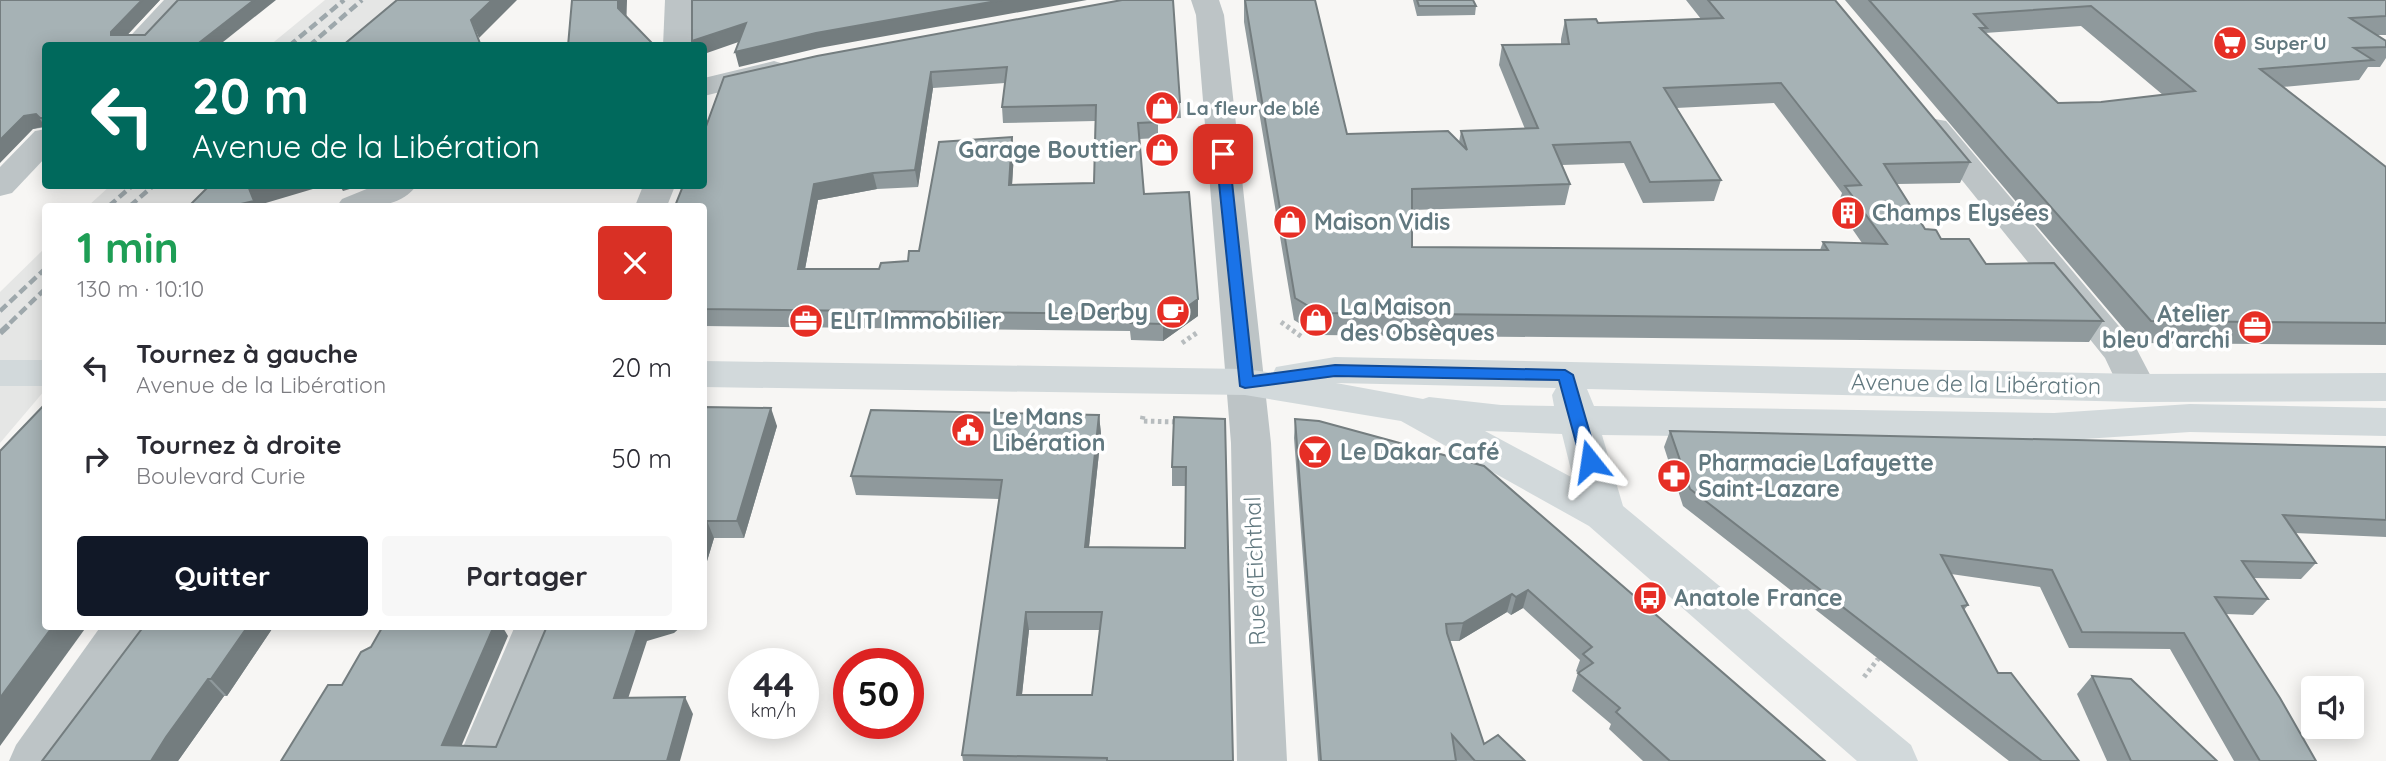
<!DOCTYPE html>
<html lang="fr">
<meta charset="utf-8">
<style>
:root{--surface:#fff;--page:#f7f7f7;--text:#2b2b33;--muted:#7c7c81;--accent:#111827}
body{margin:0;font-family:Quicksand,sans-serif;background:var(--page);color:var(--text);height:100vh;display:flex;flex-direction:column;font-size:26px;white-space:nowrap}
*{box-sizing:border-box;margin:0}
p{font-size:23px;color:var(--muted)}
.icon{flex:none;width:38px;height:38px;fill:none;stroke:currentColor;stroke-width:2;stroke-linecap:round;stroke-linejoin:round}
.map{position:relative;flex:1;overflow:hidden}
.drawer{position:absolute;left:42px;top:203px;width:665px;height:427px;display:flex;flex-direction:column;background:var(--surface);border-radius:7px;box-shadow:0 4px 18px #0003}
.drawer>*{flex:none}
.guide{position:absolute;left:42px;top:42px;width:665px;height:147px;border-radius:7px;box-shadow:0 4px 18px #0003;background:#00695c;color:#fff;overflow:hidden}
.fabs{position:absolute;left:2301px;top:676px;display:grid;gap:14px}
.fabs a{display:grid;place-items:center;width:63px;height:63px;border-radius:7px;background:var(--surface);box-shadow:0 4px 18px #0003;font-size:35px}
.speed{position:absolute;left:728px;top:648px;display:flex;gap:14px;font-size:35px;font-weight:700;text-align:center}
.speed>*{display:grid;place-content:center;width:91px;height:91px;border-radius:50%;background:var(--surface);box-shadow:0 4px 18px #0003;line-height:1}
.speed small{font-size:18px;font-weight:400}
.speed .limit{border:10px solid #d22;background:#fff;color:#111}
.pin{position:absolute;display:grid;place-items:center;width:60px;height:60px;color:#fff;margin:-30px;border-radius:14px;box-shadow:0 4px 10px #0006}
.me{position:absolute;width:77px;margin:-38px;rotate:345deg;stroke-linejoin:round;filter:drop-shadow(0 0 5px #0008)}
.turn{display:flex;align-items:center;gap:24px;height:147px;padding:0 35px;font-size:32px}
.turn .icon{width:91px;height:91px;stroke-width:2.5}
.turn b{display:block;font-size:49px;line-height:60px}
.round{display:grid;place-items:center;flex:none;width:74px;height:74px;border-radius:7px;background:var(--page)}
.head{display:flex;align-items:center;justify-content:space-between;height:119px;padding:0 35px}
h1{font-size:42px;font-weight:700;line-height:52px;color:#1e9e55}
.primary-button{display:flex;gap:14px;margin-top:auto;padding:14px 35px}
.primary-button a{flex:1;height:80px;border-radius:7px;background:var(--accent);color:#fff;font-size:28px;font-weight:700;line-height:80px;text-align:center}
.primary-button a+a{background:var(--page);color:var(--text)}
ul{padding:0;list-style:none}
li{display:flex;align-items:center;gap:21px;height:91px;padding:0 35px}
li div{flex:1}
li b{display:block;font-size:26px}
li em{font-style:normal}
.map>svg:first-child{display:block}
.built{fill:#e5e6e5}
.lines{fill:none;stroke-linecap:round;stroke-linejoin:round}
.path{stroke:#b7bcbe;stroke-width:5;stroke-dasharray:3.5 3.5;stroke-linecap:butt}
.minor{fill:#bdc4c6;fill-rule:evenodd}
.major{fill:#d2d9db;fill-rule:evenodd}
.rail-far1{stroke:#9ea8ac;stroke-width:4.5;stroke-dasharray:9 4.5;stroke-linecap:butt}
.rail{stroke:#9ea8ac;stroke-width:6;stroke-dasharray:11 6;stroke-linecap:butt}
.wall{fill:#8f999c;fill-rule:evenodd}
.shaded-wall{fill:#747d7f}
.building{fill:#a6b2b5;stroke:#747d7f;stroke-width:2;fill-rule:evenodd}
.route{fill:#1a73e8;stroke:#114b97;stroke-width:2}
.labels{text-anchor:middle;stroke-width:7;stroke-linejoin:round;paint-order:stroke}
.far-poi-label{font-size:19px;font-weight:bold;fill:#61787f;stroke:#fff;text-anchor:start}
.poi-label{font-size:23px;font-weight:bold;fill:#61787f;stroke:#fff;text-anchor:start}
.street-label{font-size:23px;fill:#61787f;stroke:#fff}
</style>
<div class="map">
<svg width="2386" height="761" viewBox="0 0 2386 761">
<rect width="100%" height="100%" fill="#f7f6f4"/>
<!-- built -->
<g class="built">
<polygon points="325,0 418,0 368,45 269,46"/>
<polygon points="110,186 228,186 209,206 88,206"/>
<polygon points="45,248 45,390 0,443 0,292"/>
</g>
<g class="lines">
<!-- path -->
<g class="path">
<polyline points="1281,322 1302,337"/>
<polyline points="1182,343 1198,332"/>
<polyline points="1143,416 1142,421 1178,422"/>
<polyline points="1864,677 1878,659 1875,652"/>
</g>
<!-- minor -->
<g class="minor">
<polygon points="164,0 193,0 151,46 121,46"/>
<polygon points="665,0 693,0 691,46 663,46"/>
<polygon points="1191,0 1219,0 1224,15 1271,443 1287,761 1237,761 1231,443 1196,15"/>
<polygon points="774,61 784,64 789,70 784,76 704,96 704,78"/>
<polygon points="1935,119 1946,121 2134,344 2157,388 2152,398 2138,402 2124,398 2105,358 1920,128 1924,121"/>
<polygon points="46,129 46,157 12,193 0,196 0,167 35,131"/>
<path d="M374,186H416C400,209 362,208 337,206L342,199Z"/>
<polygon points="643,186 675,186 667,206 635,206"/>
<polygon points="101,626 150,626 62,761 9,761 16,745"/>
<polygon points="515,626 561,626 507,761 457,761"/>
</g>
<!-- major -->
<g class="major">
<path d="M1335,357L2138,374L2386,373V401L2138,402L1587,389L1594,406L2054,413L2190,404L2386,408V436L2190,432L2054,441L1602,435L1623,506L1911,745L1918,761H1857L1589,526L1401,421L1245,395L704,387V361L1245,369L1273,373L1276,367ZM1336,383L1556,388L1552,395L1554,406L1501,405L1429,397L1423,399ZM1485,431L1562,434L1573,478Z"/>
<rect x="0" y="360" width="46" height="26"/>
</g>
<!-- rail-far1 -->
<g class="rail-far1">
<polyline points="289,46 344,0"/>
<polyline points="309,46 362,0"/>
<polyline points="109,206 132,186"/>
<polyline points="130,206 153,186"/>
<polyline points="0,311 46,268"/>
<polyline points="10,323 46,288"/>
</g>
<!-- rail -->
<polyline class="rail" points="0,333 12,322"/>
</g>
<!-- wall -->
<g class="wall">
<polygon points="0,0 160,0 127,35 218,46 46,46 46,127 33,129"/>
<path d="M1122,0L1180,102L1181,118L1158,119V138L1139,139L1144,194L1198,299V316L1163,341L1131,340L1130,331L704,326V132ZM1005,83L1002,107L1003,123L1095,121L1094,183L1012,185L1014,153L1012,137L919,251L908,261L879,269H805L818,200L877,189L918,187L933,88Z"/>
<path d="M1244,0H1315L1347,134L1459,142L1461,131L1525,129L1499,65L1502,45L1561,44V39L1565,20L1598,23L1701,19L1686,0H1835L1970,162L1960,183L1897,184L1925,229L1986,264L2103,321L2089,342L1318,335L1294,320L1244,22ZM1774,103L1842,193L1837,207L1862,243L1823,242L1820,250L1412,247V210L1565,205L1570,184L1562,165L1624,163L1643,203L1714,201L1721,180L1676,108Z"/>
<polygon points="1413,0 1473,0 1476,6 1475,15 1417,16"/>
<path d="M1845,0H2386V35H2377L2386,41V58L2380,67H2368L2359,80L2282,87L2386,167V345L2136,343ZM2081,26L2163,95L2101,102L2058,103L1985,33Z"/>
<polygon points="704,407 777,426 744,538 714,538 704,571"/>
<path d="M1099,415L1101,434L1089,547L1185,548V486H1172V467L1225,419L1233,761H963L962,755L999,499L856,495L851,476ZM1029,630H1100L1092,695H1022Z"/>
<polygon points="1295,419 1825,761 1643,761 1609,729 1611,724 1572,691 1578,673 1576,671 1580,660 1523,608 1511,615 1507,612 1459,641 1449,641 1484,744 1525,761 1318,761 1294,438"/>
<polygon points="1670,431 2386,447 2386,537 2295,533 2316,563 2301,579 2253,578 2268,599 2253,615 2226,614 2316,761 2234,761 2170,649 2069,648 2040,587 1951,574 1968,605 1964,610 1998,673 2079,761 2009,761 1683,506 1664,447"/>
<polygon points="274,626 227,696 224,696 178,761 42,761"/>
<polygon points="2092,676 2217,761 2107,761 2077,694"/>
</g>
<!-- shaded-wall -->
<g class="shaded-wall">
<polygon points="142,0 160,0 119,44 111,35 111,32"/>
<polygon points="254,0 276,0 218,46 195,46"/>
<polygon points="492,0 517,0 479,38 471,20"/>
<polygon points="618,0 627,0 626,33 618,8"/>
<polygon points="1002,0 1087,0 819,48 739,67 735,52 816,33"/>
<polygon points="746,23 750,38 704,54 704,46 693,46 692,41"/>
<polygon points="931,72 933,88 918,187 915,170"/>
<polygon points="36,114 45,126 33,129 0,163 0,140 24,116"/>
<polygon points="1012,137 1014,153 1011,201 1009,185"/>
<polygon points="873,173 877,189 818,200 802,285 798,269 814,184"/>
<polygon points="248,186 323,186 259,205 260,206 242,206 241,204"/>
<polygon points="340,186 360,186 343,191"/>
<polygon points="1198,299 1198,316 1163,341 1163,324"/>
<polygon points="771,408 777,426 744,538 737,521"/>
<polygon points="1099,415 1101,434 1087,565 1085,547"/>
<polygon points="707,521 714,538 704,571 704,532"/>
<polygon points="1528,590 1523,608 1511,615 1516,597"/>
<polygon points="1512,594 1507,612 1459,641 1463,623"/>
<polygon points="1026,612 1029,630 1020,712 1017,695"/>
<polygon points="53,626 87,626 0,746 0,698"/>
<polygon points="248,626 274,626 227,696 211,679"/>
<polygon points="484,626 502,626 508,636 455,761 442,745"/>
<polygon points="638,626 682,626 674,633 647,641 623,714 614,698"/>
<polygon points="208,679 224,696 178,761 151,761 166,737"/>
<polygon points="685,697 693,714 680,761 667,761"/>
</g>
<!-- building -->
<g class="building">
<polygon points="0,0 142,0 111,32 111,35 145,35 178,0 254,0 195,46 46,46 46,118 40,118 36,114 24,116 0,140"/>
<polygon points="397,0 492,0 471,20 481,46 342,46"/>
<polygon points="572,0 618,0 618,8 652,43 644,46 568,46"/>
<polygon points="692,0 1002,0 816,33 735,52 746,23 692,41"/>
<path d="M1122,0H1173L1180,102L1156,103L1158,122L1138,123L1144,194L1189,192L1198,299L1163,324L1130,323L1131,314L704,309V206H675L683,186H704V132L724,77L817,56ZM1007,67L1002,107L1096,105L1094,183L1009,185L1012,137L939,142L919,251H909L908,261L881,263L879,269H798L814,184L873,173L915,170L931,72Z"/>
<path d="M1245,0H1315L1347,134L1448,131L1467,150L1461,131L1538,128L1502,45L1569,44L1565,20L1596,19L1598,23L1723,18L1708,0H1835L1970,162L1884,164L1925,229L1936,230L1941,239H1969L1986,264L2054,263L2103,321L1320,313L1295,298ZM1781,83L1861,185L1845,186L1887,244L1823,242L1828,250L1412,247V189L1570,184L1553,145L1630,142L1650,182L1721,180L1664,88Z"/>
<polygon points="1417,0 1473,0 1476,6 1419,6"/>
<path d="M1869,0H2386V16L2350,18L2386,41V47L2354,48L2373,60L2260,69L2386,167V323L2151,321ZM2091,6L2195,91L2101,102L2058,103L1980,28H1987L1974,14Z"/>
<polygon points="209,186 248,186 254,201 241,204 242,206 189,206"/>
<polygon points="46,403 46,626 53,626 0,698 0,451"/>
<polygon points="704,407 771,408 737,521 707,521 704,532"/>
<path d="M871,410L1099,415L1085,547L1185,548L1186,467H1172L1174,417L1225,419L1233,761H1107V758L962,755L1002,480L851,476ZM1026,612H1102L1092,695H1017Z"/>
<polygon points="1295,419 1319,421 1484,466 1825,761 1670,761 1616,712 1620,708 1578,673 1593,663 1583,654 1592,647 1528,590 1516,597 1512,594 1463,623 1446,624 1447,633 1484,744 1498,735 1525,761 1475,761 1452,735 1456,761 1321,761"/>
<polygon points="1670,431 2386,447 2386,520 2283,515 2316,563 2242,561 2268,599 2215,597 2280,698 2316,761 2260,761 2184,633 2082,632 2052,570 1941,555 1968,605 1962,606 1998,673 2011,673 2079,761 2042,761 1690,489"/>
<polygon points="144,626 248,626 211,679 208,679 166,737 151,761 42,761"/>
<polygon points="383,626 494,626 442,745 496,747 547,626 638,626 614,698 685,697 667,761 281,761 328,685 342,685 361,652 371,647"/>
<polygon points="2092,676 2131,679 2217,761 2131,761"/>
</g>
<!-- route -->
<polygon class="route" points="1223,150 1229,154 1253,376 1335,365 1565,370 1573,375 1598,461 1596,465 1584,465 1581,461 1559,380 1335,376 1245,388 1240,386 1216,154"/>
<!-- icons -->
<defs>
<g id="supermarket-disc" transform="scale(1.75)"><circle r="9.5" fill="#e62e25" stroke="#fff"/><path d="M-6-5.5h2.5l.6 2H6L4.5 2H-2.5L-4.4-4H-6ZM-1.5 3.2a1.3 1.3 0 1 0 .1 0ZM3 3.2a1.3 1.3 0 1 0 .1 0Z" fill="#fff"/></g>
<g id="shop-disc" transform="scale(1.75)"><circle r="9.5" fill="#e62e25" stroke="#fff"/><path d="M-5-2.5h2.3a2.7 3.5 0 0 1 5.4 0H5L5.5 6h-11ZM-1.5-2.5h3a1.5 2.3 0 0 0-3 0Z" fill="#fff"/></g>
<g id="building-disc" transform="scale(1.75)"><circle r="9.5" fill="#e62e25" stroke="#fff"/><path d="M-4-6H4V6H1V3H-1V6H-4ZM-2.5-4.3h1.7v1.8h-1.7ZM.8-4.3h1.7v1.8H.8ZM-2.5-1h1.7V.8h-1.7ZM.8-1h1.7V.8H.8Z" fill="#fff"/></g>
<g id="cafe-disc" transform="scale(1.75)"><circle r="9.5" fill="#e62e25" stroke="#fff"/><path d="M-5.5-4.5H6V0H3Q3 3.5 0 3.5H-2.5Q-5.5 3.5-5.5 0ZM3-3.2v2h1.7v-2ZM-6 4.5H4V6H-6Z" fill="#fff"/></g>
<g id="office-disc" transform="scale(1.75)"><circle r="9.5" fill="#e62e25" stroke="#fff"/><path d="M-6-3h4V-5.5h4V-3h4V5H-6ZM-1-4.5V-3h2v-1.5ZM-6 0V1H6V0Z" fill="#fff"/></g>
<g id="civic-disc" transform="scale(1.75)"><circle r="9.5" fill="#e62e25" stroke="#fff"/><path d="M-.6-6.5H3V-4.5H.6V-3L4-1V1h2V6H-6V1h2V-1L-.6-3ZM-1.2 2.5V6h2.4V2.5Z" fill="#fff"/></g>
<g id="bar-disc" transform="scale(1.75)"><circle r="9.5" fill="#e62e25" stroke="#fff"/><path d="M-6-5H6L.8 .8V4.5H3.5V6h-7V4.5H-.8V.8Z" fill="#fff"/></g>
<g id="pharmacy-disc" transform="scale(1.75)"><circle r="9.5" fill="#e62e25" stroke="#fff"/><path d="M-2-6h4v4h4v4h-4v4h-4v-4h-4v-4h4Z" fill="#fff"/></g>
<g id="bus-disc" transform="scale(1.75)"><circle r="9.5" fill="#e62e25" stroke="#fff"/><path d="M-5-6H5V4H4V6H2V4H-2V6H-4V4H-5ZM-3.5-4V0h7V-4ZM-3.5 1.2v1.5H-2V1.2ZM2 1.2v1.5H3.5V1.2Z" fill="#fff"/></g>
</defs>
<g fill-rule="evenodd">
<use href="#supermarket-disc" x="2230" y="43"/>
<use href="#shop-disc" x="1162" y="108"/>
<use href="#shop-disc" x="1162" y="150"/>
<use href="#building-disc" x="1848" y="213"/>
<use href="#shop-disc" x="1290" y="222"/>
<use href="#cafe-disc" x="1173" y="312"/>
<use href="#shop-disc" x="1316" y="320"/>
<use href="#office-disc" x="806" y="321"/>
<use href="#office-disc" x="2255" y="327"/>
<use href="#civic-disc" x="968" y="430"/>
<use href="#bar-disc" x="1315" y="452"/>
<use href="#pharmacy-disc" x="1674" y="476"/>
<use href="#bus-disc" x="1650" y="598"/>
</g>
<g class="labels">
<!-- far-poi labels -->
<g class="far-poi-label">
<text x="2254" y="50">Super U</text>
<text x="1186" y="115">La fleur de blé</text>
</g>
<!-- poi labels -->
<g class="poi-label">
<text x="1138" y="158" text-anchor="end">Garage Bouttier</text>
<text x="1872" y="221">Champs Elysées</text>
<text x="1314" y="230">Maison Vidis</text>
<text x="1340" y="315">La Maison<tspan x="1340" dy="26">des Obsèques</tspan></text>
<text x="1148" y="320" text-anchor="end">Le Derby</text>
<text x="2230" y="322" text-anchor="end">Atelier<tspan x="2230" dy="26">bleu d'archi</tspan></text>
<text x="830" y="329">ELIT Immobilier</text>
<text x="992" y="425">Le Mans<tspan x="992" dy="26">Libération</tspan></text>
<text x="1340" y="460">Le Dakar Café</text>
<text x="1698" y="471">Pharmacie Lafayette<tspan x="1698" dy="26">Saint-Lazare</tspan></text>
<text x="1674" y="606">Anatole France</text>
</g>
<!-- street labels -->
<g class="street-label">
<text transform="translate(1976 384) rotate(1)" y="8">Avenue de la Libération</text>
<text transform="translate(1255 571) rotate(-92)" y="8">Rue d'Eichthal</text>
</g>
</g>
</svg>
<div class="fabs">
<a><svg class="icon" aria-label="sound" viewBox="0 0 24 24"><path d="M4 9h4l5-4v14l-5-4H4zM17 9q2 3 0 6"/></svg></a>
</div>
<div class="speed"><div>44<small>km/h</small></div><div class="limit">50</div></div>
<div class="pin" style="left:1223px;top:154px;background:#d93025"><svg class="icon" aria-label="arrive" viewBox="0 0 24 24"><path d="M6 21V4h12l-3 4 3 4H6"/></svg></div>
<svg class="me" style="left:1590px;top:461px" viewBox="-20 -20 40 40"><path d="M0-17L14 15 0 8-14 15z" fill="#1a73e8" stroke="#fff" stroke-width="4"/></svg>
<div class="guide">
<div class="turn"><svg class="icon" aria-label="left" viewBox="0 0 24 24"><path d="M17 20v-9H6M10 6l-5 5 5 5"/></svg><div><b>20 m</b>Avenue de la Libération</div></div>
</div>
<section class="drawer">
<div class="head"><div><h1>1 min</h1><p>130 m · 10:10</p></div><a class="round" style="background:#d93025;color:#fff"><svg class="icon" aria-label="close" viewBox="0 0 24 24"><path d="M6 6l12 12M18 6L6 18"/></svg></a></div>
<ul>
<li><svg class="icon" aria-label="left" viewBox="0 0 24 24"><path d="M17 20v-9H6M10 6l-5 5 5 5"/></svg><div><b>Tournez à gauche</b><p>Avenue de la Libération</p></div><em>20 m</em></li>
<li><svg class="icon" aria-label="right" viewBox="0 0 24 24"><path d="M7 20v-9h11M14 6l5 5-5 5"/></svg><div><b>Tournez à droite</b><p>Boulevard Curie</p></div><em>50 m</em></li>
</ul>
<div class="primary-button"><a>Quitter</a><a>Partager</a></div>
</section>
</div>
